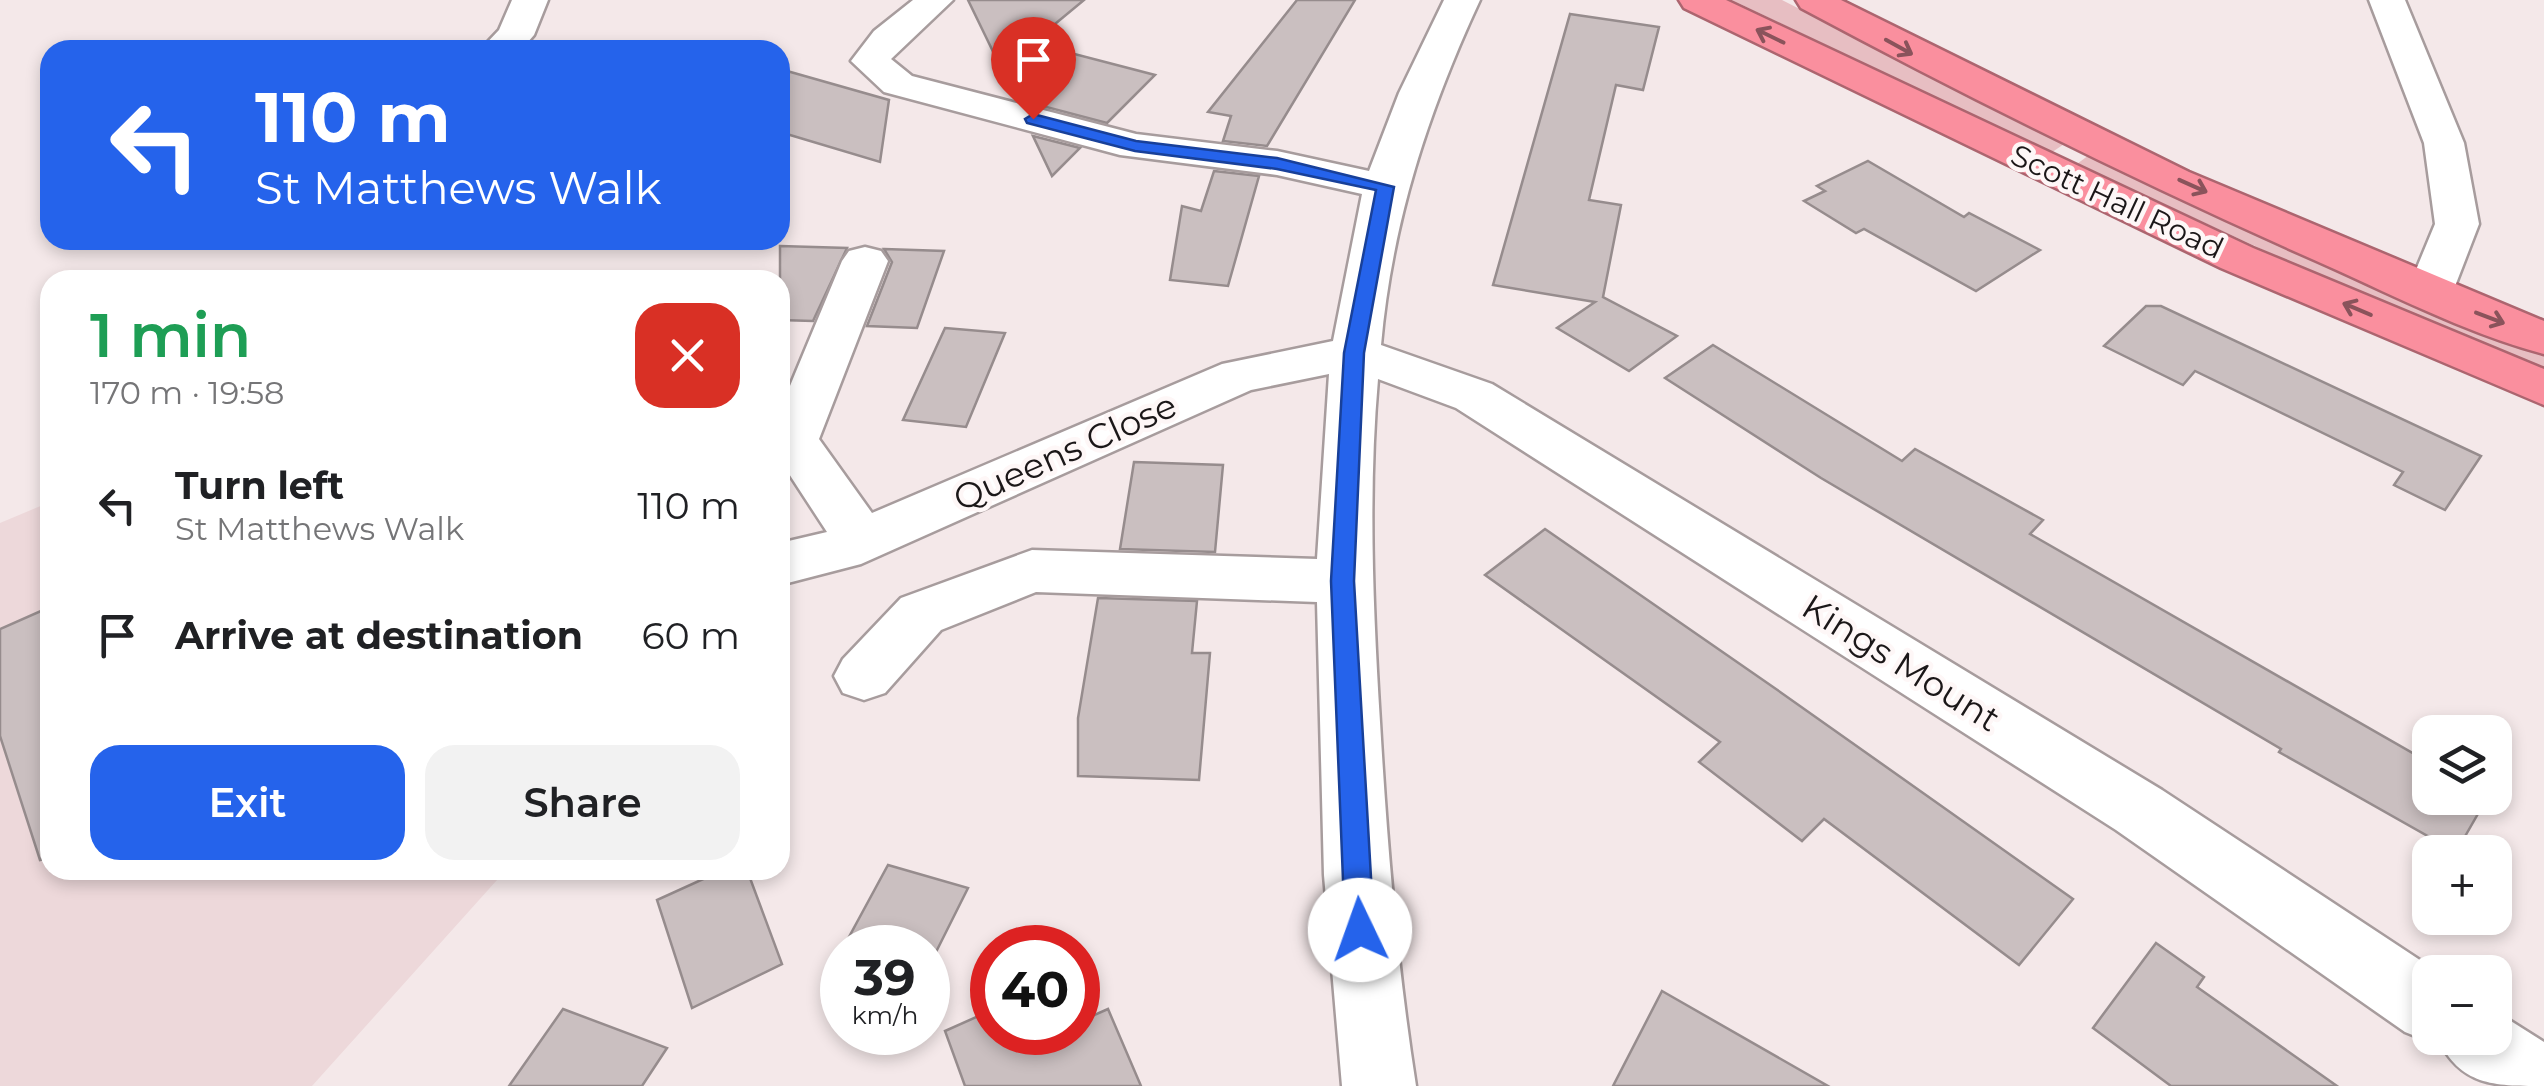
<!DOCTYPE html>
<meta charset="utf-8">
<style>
:root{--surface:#fff;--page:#f2f2f2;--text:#202124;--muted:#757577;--accent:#2563eb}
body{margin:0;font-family:Montserrat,sans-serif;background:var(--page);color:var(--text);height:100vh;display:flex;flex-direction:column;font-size:38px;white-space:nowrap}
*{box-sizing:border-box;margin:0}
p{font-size:32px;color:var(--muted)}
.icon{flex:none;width:55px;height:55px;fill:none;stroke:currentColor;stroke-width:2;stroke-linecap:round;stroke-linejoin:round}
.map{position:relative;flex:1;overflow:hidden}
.side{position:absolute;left:40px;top:270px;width:750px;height:610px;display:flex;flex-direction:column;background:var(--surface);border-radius:30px;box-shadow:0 5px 15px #0003}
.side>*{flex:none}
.hud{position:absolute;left:40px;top:40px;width:750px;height:210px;border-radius:30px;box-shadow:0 5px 15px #0003;background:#2563eb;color:#fff;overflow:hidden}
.tools{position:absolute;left:2412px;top:715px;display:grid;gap:20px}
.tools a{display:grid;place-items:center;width:100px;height:100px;border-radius:20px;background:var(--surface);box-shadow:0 5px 15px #0003;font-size:50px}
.speed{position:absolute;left:820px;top:925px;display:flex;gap:20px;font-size:50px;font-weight:700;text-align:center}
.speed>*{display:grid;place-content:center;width:130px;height:130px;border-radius:50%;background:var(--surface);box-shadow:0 5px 15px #0003;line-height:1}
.speed small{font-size:25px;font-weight:400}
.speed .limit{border:15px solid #d22;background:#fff;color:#111}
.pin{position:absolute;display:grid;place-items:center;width:85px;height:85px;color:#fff;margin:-102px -42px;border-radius:50% 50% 50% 0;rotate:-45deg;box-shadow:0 0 10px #0007}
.pin .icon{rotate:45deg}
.me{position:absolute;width:110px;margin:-55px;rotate:357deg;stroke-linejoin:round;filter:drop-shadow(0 0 8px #0008)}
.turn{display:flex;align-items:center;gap:35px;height:210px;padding:0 50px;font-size:45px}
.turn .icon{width:130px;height:130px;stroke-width:2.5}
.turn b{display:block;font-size:70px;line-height:85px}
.round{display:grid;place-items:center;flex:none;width:105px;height:105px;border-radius:30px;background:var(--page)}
.summary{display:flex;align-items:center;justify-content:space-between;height:170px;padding:0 50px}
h1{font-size:60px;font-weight:600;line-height:75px;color:#1e9e55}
.action{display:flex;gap:20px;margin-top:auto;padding:20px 50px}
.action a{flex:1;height:115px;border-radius:30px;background:var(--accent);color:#fff;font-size:40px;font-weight:600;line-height:115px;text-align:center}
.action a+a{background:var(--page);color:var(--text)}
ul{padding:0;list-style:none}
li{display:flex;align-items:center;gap:30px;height:130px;padding:0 50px}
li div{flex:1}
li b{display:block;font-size:38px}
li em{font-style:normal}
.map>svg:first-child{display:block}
.built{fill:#edd8da}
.green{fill:#e7bec2}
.building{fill:#cabfc0;stroke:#968c8d;stroke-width:2.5}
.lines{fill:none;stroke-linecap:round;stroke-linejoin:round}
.minor-casing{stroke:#a79c9d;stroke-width:5}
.highway-casing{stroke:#ac656f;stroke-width:5}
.minor{fill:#fff;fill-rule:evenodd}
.highway{fill:#fa8f9e;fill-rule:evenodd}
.oneway{stroke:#8a535b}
.route{fill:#2563eb;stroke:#184099;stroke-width:2.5}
.labels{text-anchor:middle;stroke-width:9;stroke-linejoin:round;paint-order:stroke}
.far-street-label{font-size:30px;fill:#1b1718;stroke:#fef7f7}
.street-label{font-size:35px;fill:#1b1718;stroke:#fef7f7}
</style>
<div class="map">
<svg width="2544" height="1086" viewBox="0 0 2544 1086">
<rect width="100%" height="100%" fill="#f4e8e9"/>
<!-- built -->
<polygon class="built" points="50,502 50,870 506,870 312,1086 0,1086 0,523"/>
<!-- green -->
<g class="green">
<polygon points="1732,0 1782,0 2064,144 2051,153"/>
<polygon points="2089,155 2544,352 2544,370 2307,270 2077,164"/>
</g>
<!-- building -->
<g class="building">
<polygon points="968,0 1084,0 1032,43 1155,75 1107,123 1016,99"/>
<polygon points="1297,0 1355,0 1267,146 1223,141 1231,116 1208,112"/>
<polygon points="1570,14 1659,27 1643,90 1616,85 1589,200 1621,205 1603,297 1677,336 1629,371 1557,328 1595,302 1493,285"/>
<polygon points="780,69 889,100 880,162 780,132"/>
<polygon points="1033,136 1080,148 1052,176"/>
<polygon points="1868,161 1964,217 1969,213 2040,250 1976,291 1864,229 1856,233 1804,201 1825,191 1817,186"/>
<polygon points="1214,171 1259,176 1228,286 1170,280 1182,206 1201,211"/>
<polygon points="780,246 847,248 813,321 780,320"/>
<polygon points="884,249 944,251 917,328 867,326 892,262"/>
<polygon points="2146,306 2161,306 2481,456 2445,510 2394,485 2403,472 2195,371 2183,385 2104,346"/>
<polygon points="945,328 1005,333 966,427 903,420"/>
<polygon points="1713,345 1902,461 1915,449 2043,520 2030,534 2430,763 2430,798 2487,798 2456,852 2279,752 2281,749 1821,478 1665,378"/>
<polygon points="1134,462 1223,465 1215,552 1120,549"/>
<polygon points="1545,529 1776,689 2073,899 2019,965 1824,819 1802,841 1699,762 1720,742 1485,575"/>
<polygon points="1098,598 1197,601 1192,653 1210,653 1199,780 1078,776 1078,718"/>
<polygon points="50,607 50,858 40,860 0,736 0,629"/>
<polygon points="888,865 968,888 928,968 928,948 843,948"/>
<polygon points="723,870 747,870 782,964 692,1008 657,900"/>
<polygon points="2156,943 2204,977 2197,987 2337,1086 2171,1086 2093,1028"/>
<polygon points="1662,991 1828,1086 1613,1086"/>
<polygon points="1078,1007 1083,1020 1108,1009 1141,1086 965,1086 945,1031 992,1010 992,1032 1078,1032"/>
<polygon points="563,1009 667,1048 642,1086 509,1086"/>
</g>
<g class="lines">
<!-- minor casing -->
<g class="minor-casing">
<g id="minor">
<polygon points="512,0 548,0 534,35 521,50 480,50 499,30"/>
<path d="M913,0H953L891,59L912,76L1136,134L1277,151L1369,171L1399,93L1444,0H1480C1428,112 1392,222 1381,345L1492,384L2162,790L2438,972H2430V1038H2495V1011L2544,1042V1086C2494,1086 2461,1086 2438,1039L2430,1042L2405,1032L2116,830L1456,408L1378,379C1368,493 1373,608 1380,722C1387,844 1397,965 1416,1086H1342L1324,875L1317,602L1036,592L941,630L885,693L864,700L843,693L834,676L843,659L901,598L1032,550L1317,559L1329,374L1251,390L861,564L780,585V543L827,532L780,460V410L842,261L849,251L865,247L881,251L888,261L819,439L872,513L1222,364L1333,341L1362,194L1277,175L1120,155L884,92L851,61L874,31Z"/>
<polygon points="2369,0 2405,0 2464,143 2479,224 2452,294 2445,304 2429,308 2413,304 2406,294 2435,224 2424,143"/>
</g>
</g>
<!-- highway casing -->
<g class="highway-casing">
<g id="highway">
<polygon points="1679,0 1726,0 2253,248 2544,369 2544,405 2221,268 1684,8"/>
<path d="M1796,0H1841L2189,172L2544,321V354C2465,333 2387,292 2312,259C2138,182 1969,98 1801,8Z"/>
</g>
</g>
<!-- minor -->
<use href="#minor" class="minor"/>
<!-- highway -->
<use href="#highway" class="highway"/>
</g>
<!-- one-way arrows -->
<defs><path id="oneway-shaft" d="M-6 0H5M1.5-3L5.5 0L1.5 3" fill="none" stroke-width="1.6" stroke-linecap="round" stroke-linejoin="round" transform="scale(2.5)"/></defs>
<g class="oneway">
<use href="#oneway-shaft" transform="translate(1770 36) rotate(-154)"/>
<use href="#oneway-shaft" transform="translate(1899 47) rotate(29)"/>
<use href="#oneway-shaft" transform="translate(2193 186) rotate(24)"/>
<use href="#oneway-shaft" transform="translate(2357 309) rotate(-157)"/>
<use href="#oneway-shaft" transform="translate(2490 318) rotate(21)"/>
</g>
<!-- route -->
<polygon class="route" points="1033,114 1136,141 1277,158 1394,187 1364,353 1354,581 1374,930 1370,939 1360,943 1349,939 1345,930 1331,581 1344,353 1376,190 1277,169 1135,151 1027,123 1025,119"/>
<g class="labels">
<!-- far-street labels -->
<g class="far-street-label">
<text transform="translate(2117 202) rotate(25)" y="10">Scott Hall Road</text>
</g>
<!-- street labels -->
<g class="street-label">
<text transform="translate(1065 452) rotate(-24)" y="12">Queens Close</text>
<text transform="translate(1901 663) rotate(32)" y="12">Kings Mount</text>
</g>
</g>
</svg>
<div class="tools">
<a><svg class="icon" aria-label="layers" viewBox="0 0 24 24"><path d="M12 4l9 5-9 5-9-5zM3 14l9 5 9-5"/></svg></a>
<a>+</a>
<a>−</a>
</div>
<div class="speed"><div>39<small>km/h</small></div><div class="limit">40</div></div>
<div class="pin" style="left:1033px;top:119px;background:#d93025"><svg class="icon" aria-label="arrive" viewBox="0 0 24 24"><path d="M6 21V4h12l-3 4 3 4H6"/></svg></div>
<svg class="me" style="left:1360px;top:930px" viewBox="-20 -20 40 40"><circle r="19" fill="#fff"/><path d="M0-13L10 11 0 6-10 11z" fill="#2563eb"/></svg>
<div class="hud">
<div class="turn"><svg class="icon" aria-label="left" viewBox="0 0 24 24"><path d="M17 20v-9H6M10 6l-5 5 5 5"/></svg><div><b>110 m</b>St Matthews Walk</div></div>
</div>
<section class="side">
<div class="summary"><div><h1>1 min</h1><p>170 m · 19:58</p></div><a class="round" style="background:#d93025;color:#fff"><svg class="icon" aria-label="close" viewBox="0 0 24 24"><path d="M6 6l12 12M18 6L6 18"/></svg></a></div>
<ul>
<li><svg class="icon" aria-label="left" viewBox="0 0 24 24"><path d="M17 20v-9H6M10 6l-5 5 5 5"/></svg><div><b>Turn left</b><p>St Matthews Walk</p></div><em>110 m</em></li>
<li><svg class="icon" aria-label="arrive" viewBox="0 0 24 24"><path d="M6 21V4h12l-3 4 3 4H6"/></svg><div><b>Arrive at destination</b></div><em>60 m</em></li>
</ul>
<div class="action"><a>Exit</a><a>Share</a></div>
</section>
</div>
